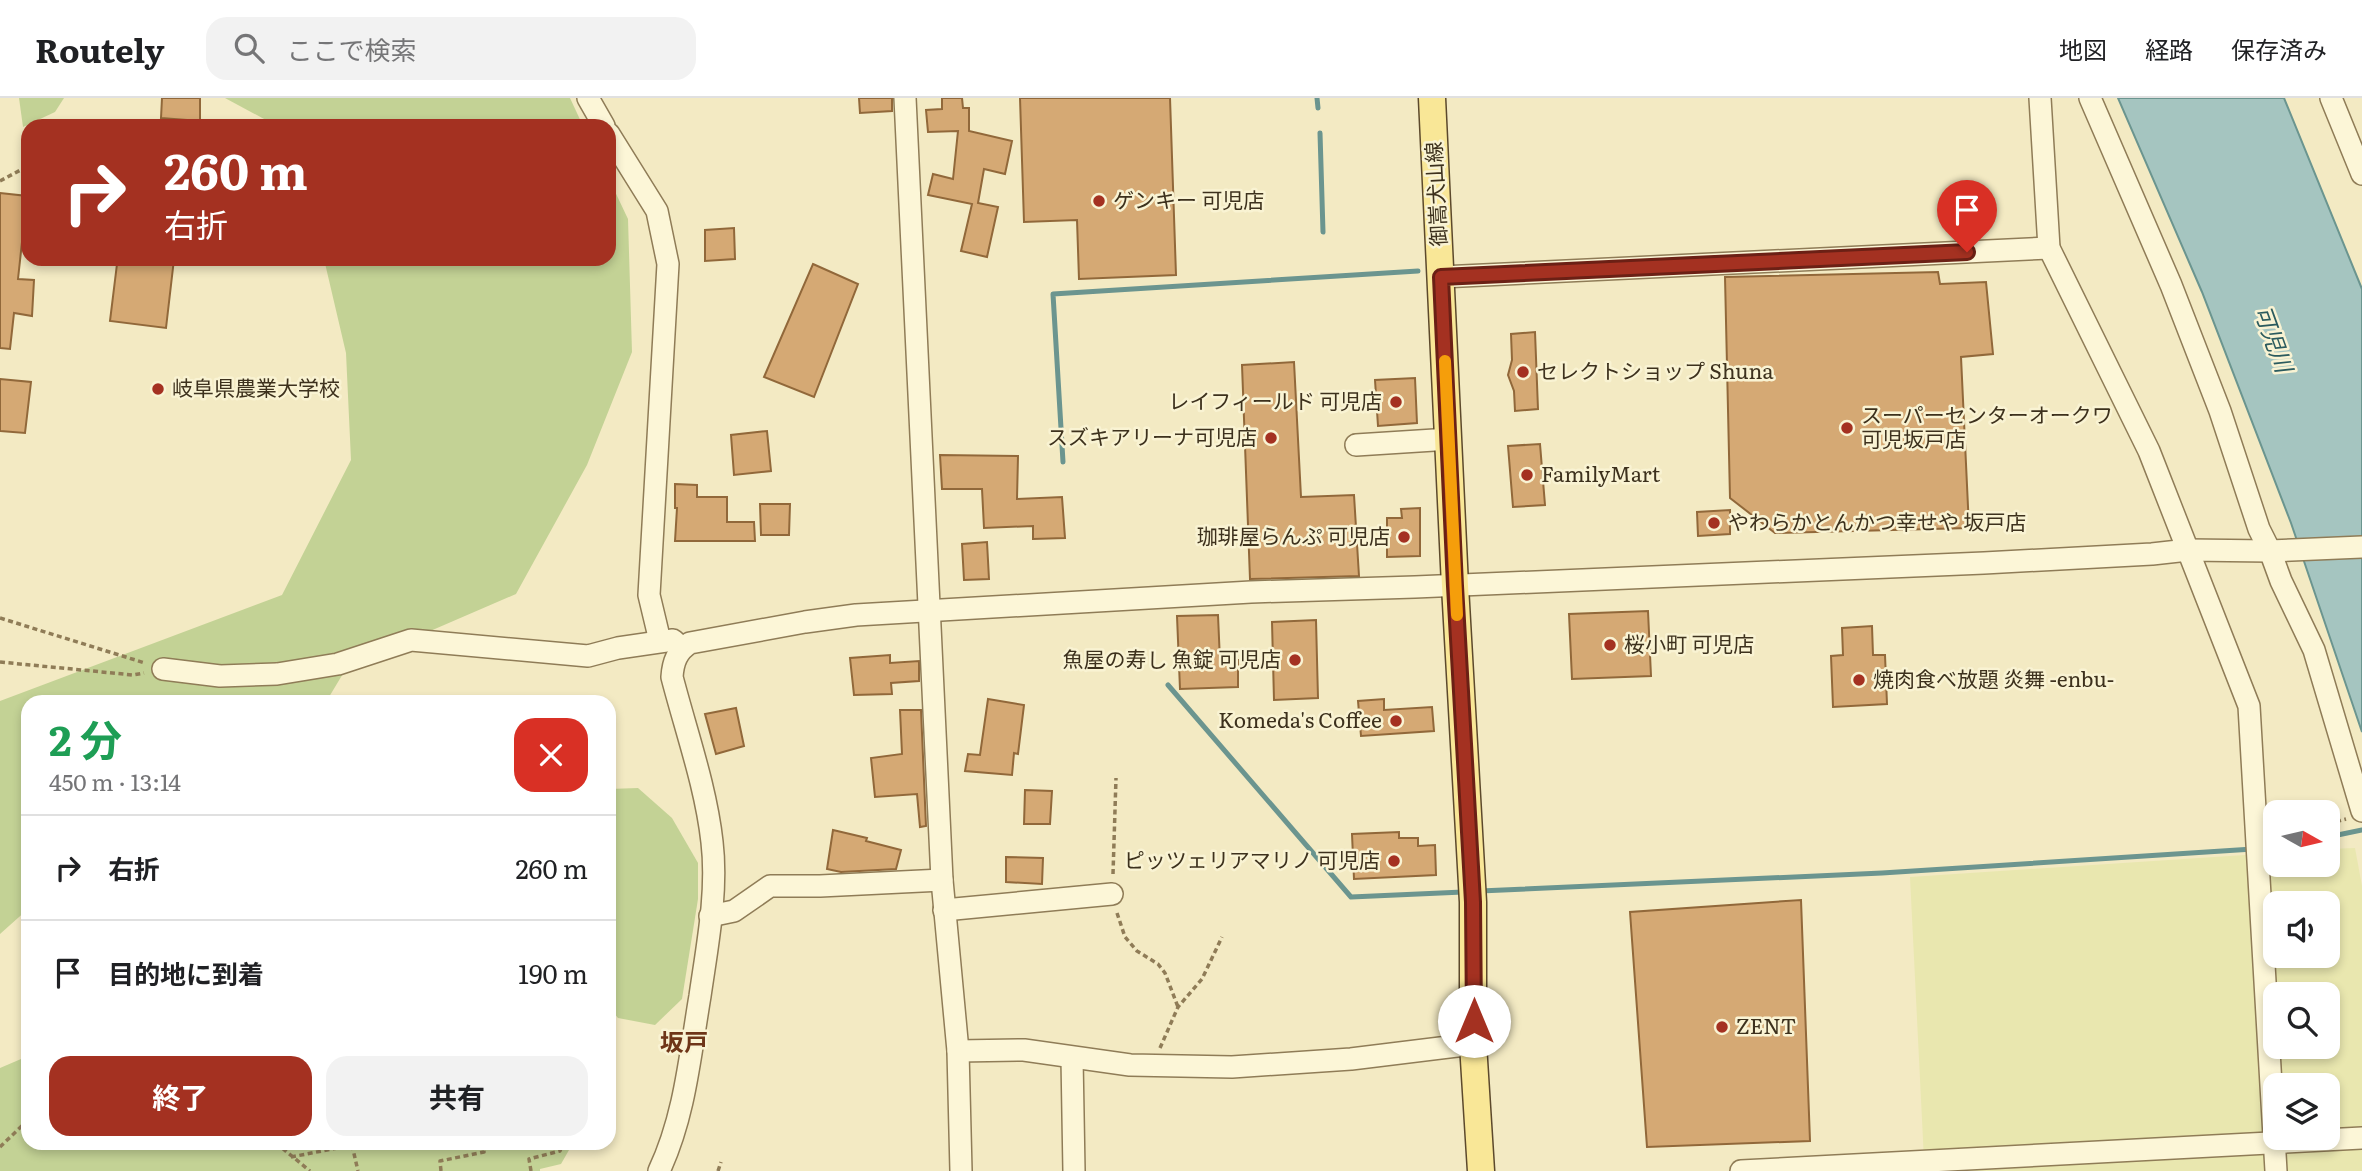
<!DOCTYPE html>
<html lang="ja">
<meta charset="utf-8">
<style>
:root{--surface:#fff;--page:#f2f2f2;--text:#202124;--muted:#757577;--line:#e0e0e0;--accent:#a43121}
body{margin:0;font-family:Literata,"Noto Sans JP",serif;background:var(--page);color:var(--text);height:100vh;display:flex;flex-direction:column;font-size:26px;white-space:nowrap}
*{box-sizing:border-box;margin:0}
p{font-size:23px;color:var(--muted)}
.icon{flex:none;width:38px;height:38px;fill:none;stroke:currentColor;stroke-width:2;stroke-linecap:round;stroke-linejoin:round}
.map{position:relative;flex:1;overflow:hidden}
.drawer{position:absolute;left:21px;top:597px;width:595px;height:455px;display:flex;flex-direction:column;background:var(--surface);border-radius:21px;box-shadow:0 4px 10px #0003}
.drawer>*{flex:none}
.guide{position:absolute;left:21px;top:21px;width:595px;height:147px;border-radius:21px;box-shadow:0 4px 10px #0003;background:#a43121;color:#fff;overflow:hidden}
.needle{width:46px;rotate:98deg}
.controls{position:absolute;left:2263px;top:702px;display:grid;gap:14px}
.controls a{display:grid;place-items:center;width:77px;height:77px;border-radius:14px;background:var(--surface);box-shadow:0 4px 10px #0003;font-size:35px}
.pin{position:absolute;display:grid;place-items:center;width:60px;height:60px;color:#fff;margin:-72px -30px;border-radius:50% 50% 50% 0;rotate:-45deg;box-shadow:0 0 7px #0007}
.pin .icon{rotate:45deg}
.me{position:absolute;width:77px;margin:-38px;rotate:0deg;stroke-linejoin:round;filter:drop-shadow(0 0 5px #0008)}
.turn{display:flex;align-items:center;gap:24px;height:147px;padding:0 28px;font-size:32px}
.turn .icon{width:91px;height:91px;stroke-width:2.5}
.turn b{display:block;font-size:49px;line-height:60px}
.round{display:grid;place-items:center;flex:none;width:74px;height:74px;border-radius:21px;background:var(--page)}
.head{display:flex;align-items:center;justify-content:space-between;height:119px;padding:0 28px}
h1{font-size:42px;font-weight:700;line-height:52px;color:#1e9e55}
.primary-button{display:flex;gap:14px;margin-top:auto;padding:14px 28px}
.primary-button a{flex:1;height:80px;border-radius:21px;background:var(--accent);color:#fff;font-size:28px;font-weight:700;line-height:80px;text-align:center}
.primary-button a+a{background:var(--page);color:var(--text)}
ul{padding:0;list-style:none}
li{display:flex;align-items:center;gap:21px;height:105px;padding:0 28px;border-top:2px solid var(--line)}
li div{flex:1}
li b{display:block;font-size:26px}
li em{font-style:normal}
header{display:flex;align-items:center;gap:42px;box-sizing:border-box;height:98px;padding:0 35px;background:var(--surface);border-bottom:2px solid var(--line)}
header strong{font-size:33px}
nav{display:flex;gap:38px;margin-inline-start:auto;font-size:24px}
.search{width:490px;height:63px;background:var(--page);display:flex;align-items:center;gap:18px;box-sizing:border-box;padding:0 24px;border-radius:21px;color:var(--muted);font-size:26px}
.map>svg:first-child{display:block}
.farmland{fill:#e9e7af;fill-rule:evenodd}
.green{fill:#c3d295}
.water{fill:#a5c5c0;stroke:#6b958f;stroke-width:2}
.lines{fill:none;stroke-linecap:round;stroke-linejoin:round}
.stream{stroke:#6b958f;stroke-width:5}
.building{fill:#d5a974;stroke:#91683a;stroke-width:2}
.minor-casing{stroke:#8f7c57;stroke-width:24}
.major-casing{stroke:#5c492c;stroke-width:29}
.path{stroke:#8f7c57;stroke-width:3.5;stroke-dasharray:5 3.5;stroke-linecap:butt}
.minor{stroke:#fcf6d7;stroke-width:21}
.major{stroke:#f9e797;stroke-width:26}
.route-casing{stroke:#6b2015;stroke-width:18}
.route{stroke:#a43121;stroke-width:12}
.slow{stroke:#f59e0b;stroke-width:12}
.poi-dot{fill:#a43121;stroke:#f9f3d3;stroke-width:2.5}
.labels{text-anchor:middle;stroke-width:5;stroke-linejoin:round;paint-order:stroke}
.street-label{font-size:21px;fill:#3d311d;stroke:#f9f3d3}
.poi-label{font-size:21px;fill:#3d311d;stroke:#f9f3d3;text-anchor:start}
.water-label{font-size:23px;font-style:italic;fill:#2b5b5e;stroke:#f9f3d3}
.quarter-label{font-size:24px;font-weight:bold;fill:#6e3518;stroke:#f9f3d3}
</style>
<header>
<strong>Routely</strong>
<div class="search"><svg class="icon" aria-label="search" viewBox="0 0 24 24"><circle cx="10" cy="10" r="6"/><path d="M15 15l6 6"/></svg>ここで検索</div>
<nav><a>地図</a><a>経路</a><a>保存済み</a></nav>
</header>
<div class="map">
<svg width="2362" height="1073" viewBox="0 0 2362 1073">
<rect width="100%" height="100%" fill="#f3eac3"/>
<!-- farmland -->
<path class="farmland" d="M2355,750L2362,788V1073H1741L1924,1062L1910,779L2275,755V766H2328V751ZM2275,805H2328V858H2275ZM2275,896H2328V948H2275ZM2275,987H2328V1040H2275Z"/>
<!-- green -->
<g class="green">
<polygon points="19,0 64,0 55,14 23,29"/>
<polygon points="225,0 570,0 583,28 277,28"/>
<polygon points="609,81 628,121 632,254 587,367 516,496 347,569 326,604 28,604 28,811 0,836 0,603 282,497 351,362 346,255 324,161 609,161"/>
<polygon points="638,690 672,720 698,765 698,801 682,901 655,927 618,920 609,909 609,691"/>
<polygon points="28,958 28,1045 573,1045 561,1066 540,1071 540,1073 0,1073 0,970"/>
</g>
<!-- water -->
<polygon class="water" points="2118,0 2284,0 2362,191 2362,634 2291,425 2202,194"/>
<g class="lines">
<!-- stream -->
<g class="stream">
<polyline points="1317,0 1318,10"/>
<polyline points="1320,35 1323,134"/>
<polyline points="1063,364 1053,196 1418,173"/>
<polyline points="1168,587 1351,799 1463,794"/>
<polyline points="2328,739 2362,732"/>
<polyline points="2263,750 2275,749"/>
<polyline points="1480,793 1882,775 2253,751"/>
</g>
</g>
<!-- building -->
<g class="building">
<polygon points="162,0 200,0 200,23 161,20"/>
<polygon points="859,0 892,0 892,13 860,15"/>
<polygon points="942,0 962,0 963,10 969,10 969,33 1012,43 1005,76 984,71 978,105 998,109 987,159 961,153 972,106 928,97 933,76 953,81 958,33 928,34 926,12 942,11"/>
<polygon points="1020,0 1170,0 1176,177 1079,181 1077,122 1024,124"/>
<polygon points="0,95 27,98 18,181 34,182 32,218 14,215 10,251 0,250"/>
<polygon points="734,130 735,161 705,163 705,132"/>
<polygon points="129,161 174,161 166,230 110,223 117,166 128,167"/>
<polygon points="813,166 858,186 814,299 764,279"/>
<polygon points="1938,174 1940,186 1986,184 1993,256 1961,259 1969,430 1775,435 1730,400 1725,179"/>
<polygon points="1535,234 1538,311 1515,313 1514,293 1508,277 1512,262 1511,236"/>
<polygon points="1294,264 1301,399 1354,397 1359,478 1250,481 1242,267"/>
<polygon points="1415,280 1417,325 1378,328 1375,282"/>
<polygon points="0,281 31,284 25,335 0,333"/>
<polygon points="767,333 771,373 734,377 731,337"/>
<polygon points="1540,346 1545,407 1513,409 1508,348"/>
<polygon points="940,357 1018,358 1017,401 1062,399 1065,440 1033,441 1033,428 984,430 982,391 942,391"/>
<polygon points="675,386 697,387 697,399 727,399 727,424 754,424 755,443 675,443 677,410 675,410"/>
<polygon points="760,406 790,406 789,437 761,437"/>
<polygon points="1420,410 1420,458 1387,459 1387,420 1402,420 1401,411"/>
<polygon points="1730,412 1730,436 1698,438 1697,414"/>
<polygon points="987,444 989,481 964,482 962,446"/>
<polygon points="1648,513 1651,578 1572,581 1569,516"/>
<polygon points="1218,517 1220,563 1238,562 1238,589 1180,591 1177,518"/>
<polygon points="1316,522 1318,600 1274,602 1272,524"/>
<polygon points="1872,528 1873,557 1885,557 1887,606 1833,609 1831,558 1843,557 1842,530"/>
<polygon points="890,557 890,565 919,563 919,583 891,585 892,596 854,597 850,560"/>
<polygon points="988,601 1024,607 1018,656 1014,655 1012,677 965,673 968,656 980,657"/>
<polygon points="1384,601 1384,612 1432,609 1434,633 1361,638 1358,603"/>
<polygon points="736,610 744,648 716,656 705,616"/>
<polygon points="900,612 921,612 926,728 920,729 917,696 875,699 871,660 902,656"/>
<polygon points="1025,692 1052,693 1050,726 1024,726"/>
<polygon points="833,732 867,740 866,743 901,752 896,771 841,774 827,771"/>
<polygon points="1399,734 1399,740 1418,740 1418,748 1435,747 1436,777 1354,781 1352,736"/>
<polygon points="1006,759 1043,760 1042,786 1006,784"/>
<polygon points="1801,802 1810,1043 1647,1049 1630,814"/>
</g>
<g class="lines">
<!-- minor casing -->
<g class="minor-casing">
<g id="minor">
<polyline points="588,0 604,28"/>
<polyline points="905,0 942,782 958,953 961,1073"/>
<polyline points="2040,0 2049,150 2149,353 2249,608 2276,1073"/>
<polyline points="2090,0 2171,187 2220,313 2259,431 2270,453 2281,483 2314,552 2362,713"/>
<polyline points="2331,0 2362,76"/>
<polyline points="609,36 657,113 668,166 649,497 660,543"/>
<polyline points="1441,179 2049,150"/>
<polyline points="1356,347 1450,341"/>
<polyline points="163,571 220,578 277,576 338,566 411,542 588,558 618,550 673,542 682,550"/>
<polyline points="944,812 1112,796"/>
<polyline points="710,818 734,813 770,788 820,788 942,782"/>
<polyline points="958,953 1024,952 1130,967 1232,969 1351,961 1473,946"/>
<polyline points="1072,960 1074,1073"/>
<path d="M659,1073C685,1018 690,957 700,898C707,849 718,794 712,744C706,689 686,633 672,579C673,564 677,553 690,545L805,524L856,517L1251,494L1415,489L1984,465L2152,456L2188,452L2270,453L2362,449"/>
<polyline points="1741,1073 2362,1040"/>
</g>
</g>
<!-- major casing -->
<g class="major-casing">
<polyline id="major" points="1432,0 1455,488 1473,804 1473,946 1481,1073"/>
</g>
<!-- path -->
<g class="path">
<polyline points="94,28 101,24 139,26"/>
<polyline points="0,83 28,68"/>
<polyline points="0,520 145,565"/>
<polyline points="0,564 133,577 144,575"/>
<polyline points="2328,726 2346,721"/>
<polyline points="1113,776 1116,680"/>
<polyline points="1117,815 1125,839 1137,853 1158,866 1165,875 1178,909"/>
<polyline points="1160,950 1178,909 1202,881 1222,839"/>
<polyline points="276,1045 310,1073"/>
<polyline points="352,1047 358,1073"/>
<polyline points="0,1049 28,1022"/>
<polyline points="291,1059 363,1045"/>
<polyline points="441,1073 440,1063 484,1054 482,1045"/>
<polyline points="531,1073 529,1061 560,1053 563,1045"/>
<polyline points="718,1073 721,1064"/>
</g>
<!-- minor -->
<use href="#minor" class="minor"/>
<!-- major -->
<use href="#major" class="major"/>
</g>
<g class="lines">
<!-- route casing -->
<g class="route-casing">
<polyline id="route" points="1474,923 1473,804 1455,488 1441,179 1967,154"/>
</g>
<!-- route -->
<use href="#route" class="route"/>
<!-- slow -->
<polyline class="slow" points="1445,263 1457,517"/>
</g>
<!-- markers -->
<g class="poi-dot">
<circle cx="1099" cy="103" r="7"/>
<circle cx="1523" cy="274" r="7"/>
<circle cx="158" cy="291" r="7"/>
<circle cx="1396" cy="304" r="7"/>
<circle cx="1847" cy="330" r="7"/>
<circle cx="1271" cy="340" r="7"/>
<circle cx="1527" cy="377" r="7"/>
<circle cx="1714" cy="425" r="7"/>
<circle cx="1404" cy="439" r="7"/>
<circle cx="1610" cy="547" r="7"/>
<circle cx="1295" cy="562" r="7"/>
<circle cx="1859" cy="582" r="7"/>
<circle cx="1396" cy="623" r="7"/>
<circle cx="1394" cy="763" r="7"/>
<circle cx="1722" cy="929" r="7"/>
</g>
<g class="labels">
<!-- street labels -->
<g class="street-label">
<text transform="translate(1437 96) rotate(-93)" y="7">御嵩犬山線</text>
</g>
<!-- poi labels -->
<g class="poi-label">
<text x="1113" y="110">ゲンキー 可児店</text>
<text x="1537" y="281">セレクトショップ Shuna</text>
<text x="172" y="298">岐阜県農業大学校</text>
<text x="1382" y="311" text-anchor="end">レイフィールド 可児店</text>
<text x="1861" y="325">スーパーセンターオークワ<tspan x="1861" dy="24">可児坂戸店</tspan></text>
<text x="1257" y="347" text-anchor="end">スズキアリーナ可児店</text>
<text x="1541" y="384">FamilyMart</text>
<text x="1728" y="432">やわらかとんかつ幸せや 坂戸店</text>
<text x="1390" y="446" text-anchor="end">珈琲屋らんぷ 可児店</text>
<text x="1624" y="554">桜小町 可児店</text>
<text x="1281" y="569" text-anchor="end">魚屋の寿し 魚錠 可児店</text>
<text x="1873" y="589">焼肉食べ放題 炎舞 ‐enbu‐</text>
<text x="1382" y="630" text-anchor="end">Komeda's Coffee</text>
<text x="1380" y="770" text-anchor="end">ピッツェリアマリノ 可児店</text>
<text x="1736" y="936">ZENT</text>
</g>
<!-- water labels -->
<g class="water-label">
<text transform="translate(2273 241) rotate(70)" y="8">可児川</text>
</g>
<!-- quarter labels -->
<g class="quarter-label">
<text x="684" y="953">坂戸</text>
</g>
</g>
</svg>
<div class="controls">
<a><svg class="needle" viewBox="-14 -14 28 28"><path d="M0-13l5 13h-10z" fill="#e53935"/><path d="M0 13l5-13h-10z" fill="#757577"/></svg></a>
<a><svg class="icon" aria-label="sound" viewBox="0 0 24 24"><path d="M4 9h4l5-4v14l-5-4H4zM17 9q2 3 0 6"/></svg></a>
<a><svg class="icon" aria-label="search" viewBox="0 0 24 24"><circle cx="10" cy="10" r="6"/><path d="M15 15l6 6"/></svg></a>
<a><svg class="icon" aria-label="layers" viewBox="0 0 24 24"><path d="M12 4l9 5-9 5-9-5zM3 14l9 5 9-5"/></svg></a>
</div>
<div class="pin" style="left:1967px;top:154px;background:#d93025"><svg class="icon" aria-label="arrive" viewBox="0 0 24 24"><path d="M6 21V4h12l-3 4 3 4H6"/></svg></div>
<svg class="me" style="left:1474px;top:923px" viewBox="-20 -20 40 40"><circle r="19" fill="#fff"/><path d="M0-13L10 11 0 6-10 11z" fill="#a43121"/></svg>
<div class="guide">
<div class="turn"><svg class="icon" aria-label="right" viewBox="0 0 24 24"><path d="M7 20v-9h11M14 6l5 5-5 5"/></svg><div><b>260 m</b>右折</div></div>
</div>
<section class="drawer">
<div class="head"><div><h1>2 分</h1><p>450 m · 13:14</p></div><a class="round" style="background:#d93025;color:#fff"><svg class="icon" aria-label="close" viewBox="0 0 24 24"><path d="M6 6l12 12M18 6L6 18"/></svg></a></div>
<ul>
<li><svg class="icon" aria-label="right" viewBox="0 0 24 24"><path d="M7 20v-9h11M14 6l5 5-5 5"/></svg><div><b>右折</b></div><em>260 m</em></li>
<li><svg class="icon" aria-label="arrive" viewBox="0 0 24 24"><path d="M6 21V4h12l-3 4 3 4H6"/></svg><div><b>目的地に到着</b></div><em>190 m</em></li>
</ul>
<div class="primary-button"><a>終了</a><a>共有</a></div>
</section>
</div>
